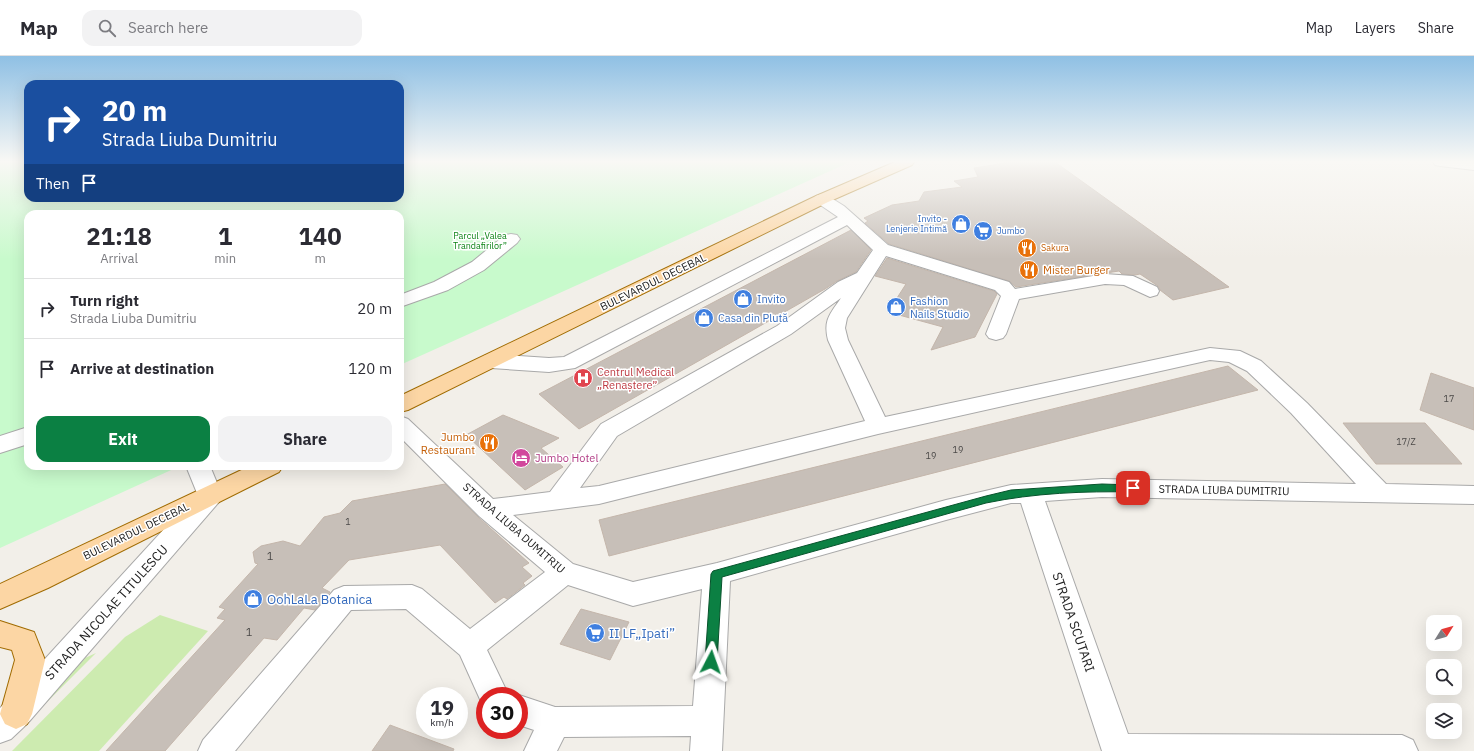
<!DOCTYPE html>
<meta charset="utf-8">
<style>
:root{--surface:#fff;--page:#f2f2f3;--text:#2b2b33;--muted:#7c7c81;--line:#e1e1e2;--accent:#0b8043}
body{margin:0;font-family:"IBM Plex Sans",sans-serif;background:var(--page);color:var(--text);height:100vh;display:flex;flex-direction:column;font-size:15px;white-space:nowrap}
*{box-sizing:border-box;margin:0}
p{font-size:13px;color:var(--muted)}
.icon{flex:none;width:22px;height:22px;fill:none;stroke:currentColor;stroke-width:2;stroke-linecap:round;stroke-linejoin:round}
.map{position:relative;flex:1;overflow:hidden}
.side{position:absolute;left:24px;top:154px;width:380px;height:260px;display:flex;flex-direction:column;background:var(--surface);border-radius:12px;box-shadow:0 4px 16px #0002}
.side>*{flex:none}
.hud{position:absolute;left:24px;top:24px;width:380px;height:122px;border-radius:12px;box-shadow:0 4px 16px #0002;background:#1a4fa0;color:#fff;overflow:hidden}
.needle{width:26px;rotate:53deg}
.controls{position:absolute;left:1426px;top:559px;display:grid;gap:8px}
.controls a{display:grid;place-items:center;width:36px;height:36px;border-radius:8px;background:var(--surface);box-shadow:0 4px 16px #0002;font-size:20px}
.speed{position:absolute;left:416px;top:631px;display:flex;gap:8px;font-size:20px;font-weight:700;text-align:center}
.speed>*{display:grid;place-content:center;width:52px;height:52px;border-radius:50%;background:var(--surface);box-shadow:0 4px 16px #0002;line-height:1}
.speed small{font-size:10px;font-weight:400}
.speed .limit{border:6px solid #d22;background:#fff;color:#111}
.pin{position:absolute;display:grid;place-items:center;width:34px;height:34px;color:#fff;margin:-17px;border-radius:8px;box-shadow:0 2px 6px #0006}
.me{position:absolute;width:44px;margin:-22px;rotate:4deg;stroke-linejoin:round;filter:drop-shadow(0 0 3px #0008)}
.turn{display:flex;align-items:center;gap:14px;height:84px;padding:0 12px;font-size:18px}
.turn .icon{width:52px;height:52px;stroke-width:2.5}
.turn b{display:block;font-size:28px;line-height:34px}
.then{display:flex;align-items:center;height:38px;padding:0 12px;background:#0003;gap:8px;font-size:15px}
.eta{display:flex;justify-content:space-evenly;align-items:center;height:68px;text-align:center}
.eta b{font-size:24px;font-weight:800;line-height:28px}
.button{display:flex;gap:8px;margin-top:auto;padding:8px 12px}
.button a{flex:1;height:46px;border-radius:12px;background:var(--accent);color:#fff;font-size:16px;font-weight:800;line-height:46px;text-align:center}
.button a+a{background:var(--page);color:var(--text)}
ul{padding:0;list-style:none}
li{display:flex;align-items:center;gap:12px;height:60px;padding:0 12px;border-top:1px solid var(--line)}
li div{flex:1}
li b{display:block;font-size:15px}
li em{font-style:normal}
header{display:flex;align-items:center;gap:24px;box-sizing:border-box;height:56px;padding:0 20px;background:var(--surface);border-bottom:1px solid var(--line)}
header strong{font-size:19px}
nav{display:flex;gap:22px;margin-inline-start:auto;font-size:14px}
.search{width:280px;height:36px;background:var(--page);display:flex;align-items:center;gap:10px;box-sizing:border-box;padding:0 14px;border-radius:12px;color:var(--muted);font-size:15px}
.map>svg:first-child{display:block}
.grass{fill:#cdebb0}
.park{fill:#c8facc}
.building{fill:#c7bfb8;stroke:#c4b6ab}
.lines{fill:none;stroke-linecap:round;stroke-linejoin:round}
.minor-casing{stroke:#a9a9a9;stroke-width:2}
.major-casing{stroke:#a06b00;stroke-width:2}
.minor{fill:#fff;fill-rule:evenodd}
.major{fill:#fcd6a4;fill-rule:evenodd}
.route{fill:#0b8043;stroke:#07532c}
.labels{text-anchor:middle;stroke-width:3;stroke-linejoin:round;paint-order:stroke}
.far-shop-label{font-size:9px;fill:#366cbe;stroke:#fff;text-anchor:end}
.far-park-label{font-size:9px;fill:#0c8416;stroke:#fff}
.far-food-label{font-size:9px;fill:#c56008;stroke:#fff;text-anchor:start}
.number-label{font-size:9px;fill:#4b4948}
.food-label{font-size:11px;fill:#c56008;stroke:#fff;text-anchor:start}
.street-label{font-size:11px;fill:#222;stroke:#fff}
.shop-label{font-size:11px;fill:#366cbe;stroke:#fff;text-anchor:start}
.health-label{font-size:11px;fill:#be3a42;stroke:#fff;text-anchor:start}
.hotel-label{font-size:11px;fill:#b23c85;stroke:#fff;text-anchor:start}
.near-number-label{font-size:11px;fill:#4b4948}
.near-shop-label{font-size:13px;fill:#366cbe;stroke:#fff;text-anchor:start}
.near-street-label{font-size:13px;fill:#222;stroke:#fff}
</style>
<header>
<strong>Map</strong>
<div class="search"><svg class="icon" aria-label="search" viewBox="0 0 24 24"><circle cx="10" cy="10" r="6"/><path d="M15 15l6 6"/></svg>Search here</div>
<nav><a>Map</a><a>Layers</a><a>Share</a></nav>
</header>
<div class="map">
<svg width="1474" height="695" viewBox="0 0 1474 695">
<rect width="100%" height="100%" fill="#f2efe9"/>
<!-- grass -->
<g class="grass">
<polygon points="160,559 208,575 99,695 12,695 125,581"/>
<polygon points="96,597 36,657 74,607"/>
</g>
<!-- park -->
<polygon class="park" points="0,106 28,106 28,142 400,142 400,106 850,106 400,309 400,158 28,158 28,410 180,410 0,492"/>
<!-- building -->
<g class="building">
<polygon points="1012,106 1055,106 1229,231 1173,244 1160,234 1158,230 1140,218 1135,219 1122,218 1119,215 1016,231 1009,225 889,188 865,167 868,165 864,162 892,149 919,145 924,136 962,131 954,125 978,121 974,112"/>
<polygon points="851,174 871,194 856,216 837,225 825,233 579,373 539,338"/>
<polygon points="887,202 994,235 997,238 975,281 931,294 943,271 888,256 906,228 875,220"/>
<polygon points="1228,310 1258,334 609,500 599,464"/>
<polygon points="1431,317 1474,332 1474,374 1420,354"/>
<polygon points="503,359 559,382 541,392 563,411 525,434 466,379"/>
<polygon points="1343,367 1425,367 1462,408 1376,408"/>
<polygon points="445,428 478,461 529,507 522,511 532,520 523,527 525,529 507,543 504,541 495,547 440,489 349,504 322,532 330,536 315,554 304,552 277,584 264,582 165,695 106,695 225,564 217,562 225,553 219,551 258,508 255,507 253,496 261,490 283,485 300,490 324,461 340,457 352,445"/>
<polygon points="581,553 629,566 610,604 560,588"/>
<polygon points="390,669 454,693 453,695 372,695"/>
</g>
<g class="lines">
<!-- minor casing -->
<g class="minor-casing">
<g id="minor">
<polygon points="1433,106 1474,106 1474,114 1440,110 1435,109"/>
<path d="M822,138L828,140L844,150L888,189L1009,226L1015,233L1105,218L1133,220L1157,231L1159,235L1157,239L1150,241L1124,229L1105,228L1019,243L1006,278L1003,282L996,284L989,282L986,278L1001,240L995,234L886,200L847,262L845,272L848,284L885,361L1210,292L1240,295L1261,305L1307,347L1386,428L1474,430V448L1102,441L1045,445L1128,678L1402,679L1413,684L1418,695H1102L1021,447H1011L946,464L730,525L722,695H690L691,680L564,681L557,695H524L534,674L519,669V640H517L519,639L555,651L693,650L702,533L633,550L568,529L487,594L509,640H485V651L483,650L460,599L406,553L351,554L235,695H198L203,684L334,534L344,530L412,529L422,533L470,573L545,516L479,460L400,381V360L408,363L493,443L550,436L601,368L777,270L838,226L857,217L873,194L847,169L575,312L549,316L491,312L484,310L481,305L484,300L491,298L549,302L564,301L838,161L816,146L814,143L816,140ZM841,242C830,258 823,264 828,284L865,365L599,430L580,432L617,380L791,278ZM1210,304L1229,306L1247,315L1291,357L1356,428L1102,423L1011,429L946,444L717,507L633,526L573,508L513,459L599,448L878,378Z"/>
<polygon points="511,178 517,179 520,183 517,187 484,214 448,234 400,251 400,239 434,226 472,206 505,179"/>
<polygon points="28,371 28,388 0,397 0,380"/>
<polygon points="186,410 210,410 222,439 219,446 27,668 11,683 0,687 0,652 197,437"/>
</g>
</g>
<!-- major casing -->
<g class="major-casing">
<g id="major">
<polygon points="895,106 914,106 912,109 828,146 408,354 400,356 400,340 816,140"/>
<polygon points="250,410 283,410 279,416 48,532 0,553 0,528"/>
<polygon points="0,565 34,576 45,604 32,658 27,668 16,673 5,668 0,658 15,604 12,594 0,591"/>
</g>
</g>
<!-- minor -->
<use href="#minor" class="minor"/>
<!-- major -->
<use href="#major" class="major"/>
</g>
<!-- sky -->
<linearGradient id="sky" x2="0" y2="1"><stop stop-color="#8fc0e4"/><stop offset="0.52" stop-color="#f9f8f5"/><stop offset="1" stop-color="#f9f8f5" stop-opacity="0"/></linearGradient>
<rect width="1474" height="203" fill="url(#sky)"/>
<!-- route -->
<path class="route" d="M1102,428L1133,429L1137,430L1138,432L1137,435L1133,436C1085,435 1034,437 986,447L722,521L717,606L715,610L711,612L707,610L705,606L711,518L713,515L986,440L1011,434Z"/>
<!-- icons -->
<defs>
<g id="shop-disc" transform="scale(1)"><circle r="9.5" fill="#3f7fe0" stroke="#fff"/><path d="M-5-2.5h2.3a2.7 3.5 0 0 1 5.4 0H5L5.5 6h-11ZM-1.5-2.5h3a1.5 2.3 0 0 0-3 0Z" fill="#fff"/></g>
<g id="supermarket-disc" transform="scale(1)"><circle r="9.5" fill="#3f7fe0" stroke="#fff"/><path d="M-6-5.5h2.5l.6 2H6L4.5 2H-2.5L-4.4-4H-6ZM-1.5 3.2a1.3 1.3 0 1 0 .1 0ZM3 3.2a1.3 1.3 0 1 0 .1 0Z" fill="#fff"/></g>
<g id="restaurant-disc" transform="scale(1)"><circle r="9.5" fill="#e8710a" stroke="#fff"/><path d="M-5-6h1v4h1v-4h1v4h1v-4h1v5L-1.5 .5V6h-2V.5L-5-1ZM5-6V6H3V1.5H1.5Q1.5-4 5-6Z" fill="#fff"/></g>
<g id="hospital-disc" transform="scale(1)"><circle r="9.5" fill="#e0444e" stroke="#fff"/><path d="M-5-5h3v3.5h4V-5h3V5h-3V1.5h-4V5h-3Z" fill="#fff"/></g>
<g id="hotel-disc" transform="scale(1)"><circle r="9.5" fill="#d1479c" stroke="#fff"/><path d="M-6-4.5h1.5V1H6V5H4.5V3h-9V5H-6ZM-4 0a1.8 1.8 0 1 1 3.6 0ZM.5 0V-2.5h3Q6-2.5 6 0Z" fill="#fff"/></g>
</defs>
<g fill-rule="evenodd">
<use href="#shop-disc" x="961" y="168"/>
<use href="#supermarket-disc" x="983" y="175"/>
<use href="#restaurant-disc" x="1027" y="192"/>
<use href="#restaurant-disc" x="1029" y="214"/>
<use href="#shop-disc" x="743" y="243"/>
<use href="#shop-disc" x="896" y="251"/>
<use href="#shop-disc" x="704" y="262"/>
<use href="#hospital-disc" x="583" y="322"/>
<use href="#restaurant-disc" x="489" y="387"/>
<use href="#hotel-disc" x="521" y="402"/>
<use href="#shop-disc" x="253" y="543"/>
<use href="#supermarket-disc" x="595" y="577"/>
</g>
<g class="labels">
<!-- far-shop labels -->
<g class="far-shop-label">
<text x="947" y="166">Invito -<tspan x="947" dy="10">Lenjerie Intimă</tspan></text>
<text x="997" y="178" text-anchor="start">Jumbo</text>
</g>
<!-- far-park labels -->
<g class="far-park-label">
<text x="480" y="183">Parcul „Valea<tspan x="480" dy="10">Trandafirilor”</tspan></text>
</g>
<!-- far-food labels -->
<g class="far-food-label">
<text x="1041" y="195">Sakura</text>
</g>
<!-- number labels -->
<g class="number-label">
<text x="1449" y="346">17</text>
<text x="1406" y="389">17/Z</text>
<text x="958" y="397">19</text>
<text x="931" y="403">19</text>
<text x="348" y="469">1</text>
</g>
<!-- food labels -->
<g class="food-label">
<text x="1043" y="218">Mister Burger</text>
<text x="475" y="385" text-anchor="end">Jumbo<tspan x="475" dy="13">Restaurant</tspan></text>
</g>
<!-- street labels -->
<g class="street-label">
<text transform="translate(653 226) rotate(-26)" y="4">BULEVARDUL DECEBAL</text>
<text transform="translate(1224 434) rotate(1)" y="4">STRADA LIUBA DUMITRIU</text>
<text transform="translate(514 472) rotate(41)" y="4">STRADA LIUBA DUMITRIU</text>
<text transform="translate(136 475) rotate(-26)" y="4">BULEVARDUL DECEBAL</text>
</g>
<!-- shop labels -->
<g class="shop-label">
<text x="757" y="247">Invito</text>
<text x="910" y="249">Fashion<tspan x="910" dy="13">Nails Studio</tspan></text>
<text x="718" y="266">Casa din Plută</text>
</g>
<!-- health labels -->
<g class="health-label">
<text x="597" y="320">Centrul Medical<tspan x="597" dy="13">„Renaștere”</tspan></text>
</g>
<!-- hotel labels -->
<g class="hotel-label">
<text x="535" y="406">Jumbo Hotel</text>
</g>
<!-- near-number labels -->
<g class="near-number-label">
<text x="270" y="504">1</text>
<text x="249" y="580">1</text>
</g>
<!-- near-shop labels -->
<g class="near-shop-label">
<text x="267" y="548">OohLaLa Botanica</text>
<text x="609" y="582">II LF„Ipati”</text>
</g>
<!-- near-street labels -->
<g class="near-street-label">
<text transform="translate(106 556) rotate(-48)" y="5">STRADA NICOLAE TITULESCU</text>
<text transform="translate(1074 566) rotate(71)" y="5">STRADA SCUTARI</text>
</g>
</g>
</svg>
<div class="controls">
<a><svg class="needle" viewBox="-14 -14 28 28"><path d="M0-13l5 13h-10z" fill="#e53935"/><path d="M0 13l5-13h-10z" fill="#7c7c81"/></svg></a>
<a><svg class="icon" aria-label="search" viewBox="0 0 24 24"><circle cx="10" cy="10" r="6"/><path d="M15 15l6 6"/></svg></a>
<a><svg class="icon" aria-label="layers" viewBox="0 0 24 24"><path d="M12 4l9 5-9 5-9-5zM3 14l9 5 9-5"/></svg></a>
</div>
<div class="speed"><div>19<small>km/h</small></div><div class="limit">30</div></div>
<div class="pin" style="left:1133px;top:432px;background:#d93025"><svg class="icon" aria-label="arrive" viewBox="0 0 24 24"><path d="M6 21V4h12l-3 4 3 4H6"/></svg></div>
<svg class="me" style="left:711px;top:606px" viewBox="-20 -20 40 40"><path d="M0-17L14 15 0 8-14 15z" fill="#0b8043" stroke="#fff" stroke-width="4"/></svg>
<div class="hud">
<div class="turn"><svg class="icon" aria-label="right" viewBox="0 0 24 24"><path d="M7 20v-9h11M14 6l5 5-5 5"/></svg><div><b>20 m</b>Strada Liuba Dumitriu</div></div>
<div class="then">Then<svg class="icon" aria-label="arrive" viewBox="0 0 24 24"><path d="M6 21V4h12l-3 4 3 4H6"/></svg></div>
</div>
<section class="side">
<div class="eta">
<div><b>21:18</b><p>Arrival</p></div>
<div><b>1</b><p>min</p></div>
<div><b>140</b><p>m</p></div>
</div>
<ul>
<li><svg class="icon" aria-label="right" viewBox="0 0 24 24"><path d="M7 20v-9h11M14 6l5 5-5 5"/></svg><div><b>Turn right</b><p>Strada Liuba Dumitriu</p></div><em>20 m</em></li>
<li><svg class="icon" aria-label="arrive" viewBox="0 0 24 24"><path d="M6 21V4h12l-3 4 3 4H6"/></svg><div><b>Arrive at destination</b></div><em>120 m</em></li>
</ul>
<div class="button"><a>Exit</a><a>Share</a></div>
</section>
</div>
